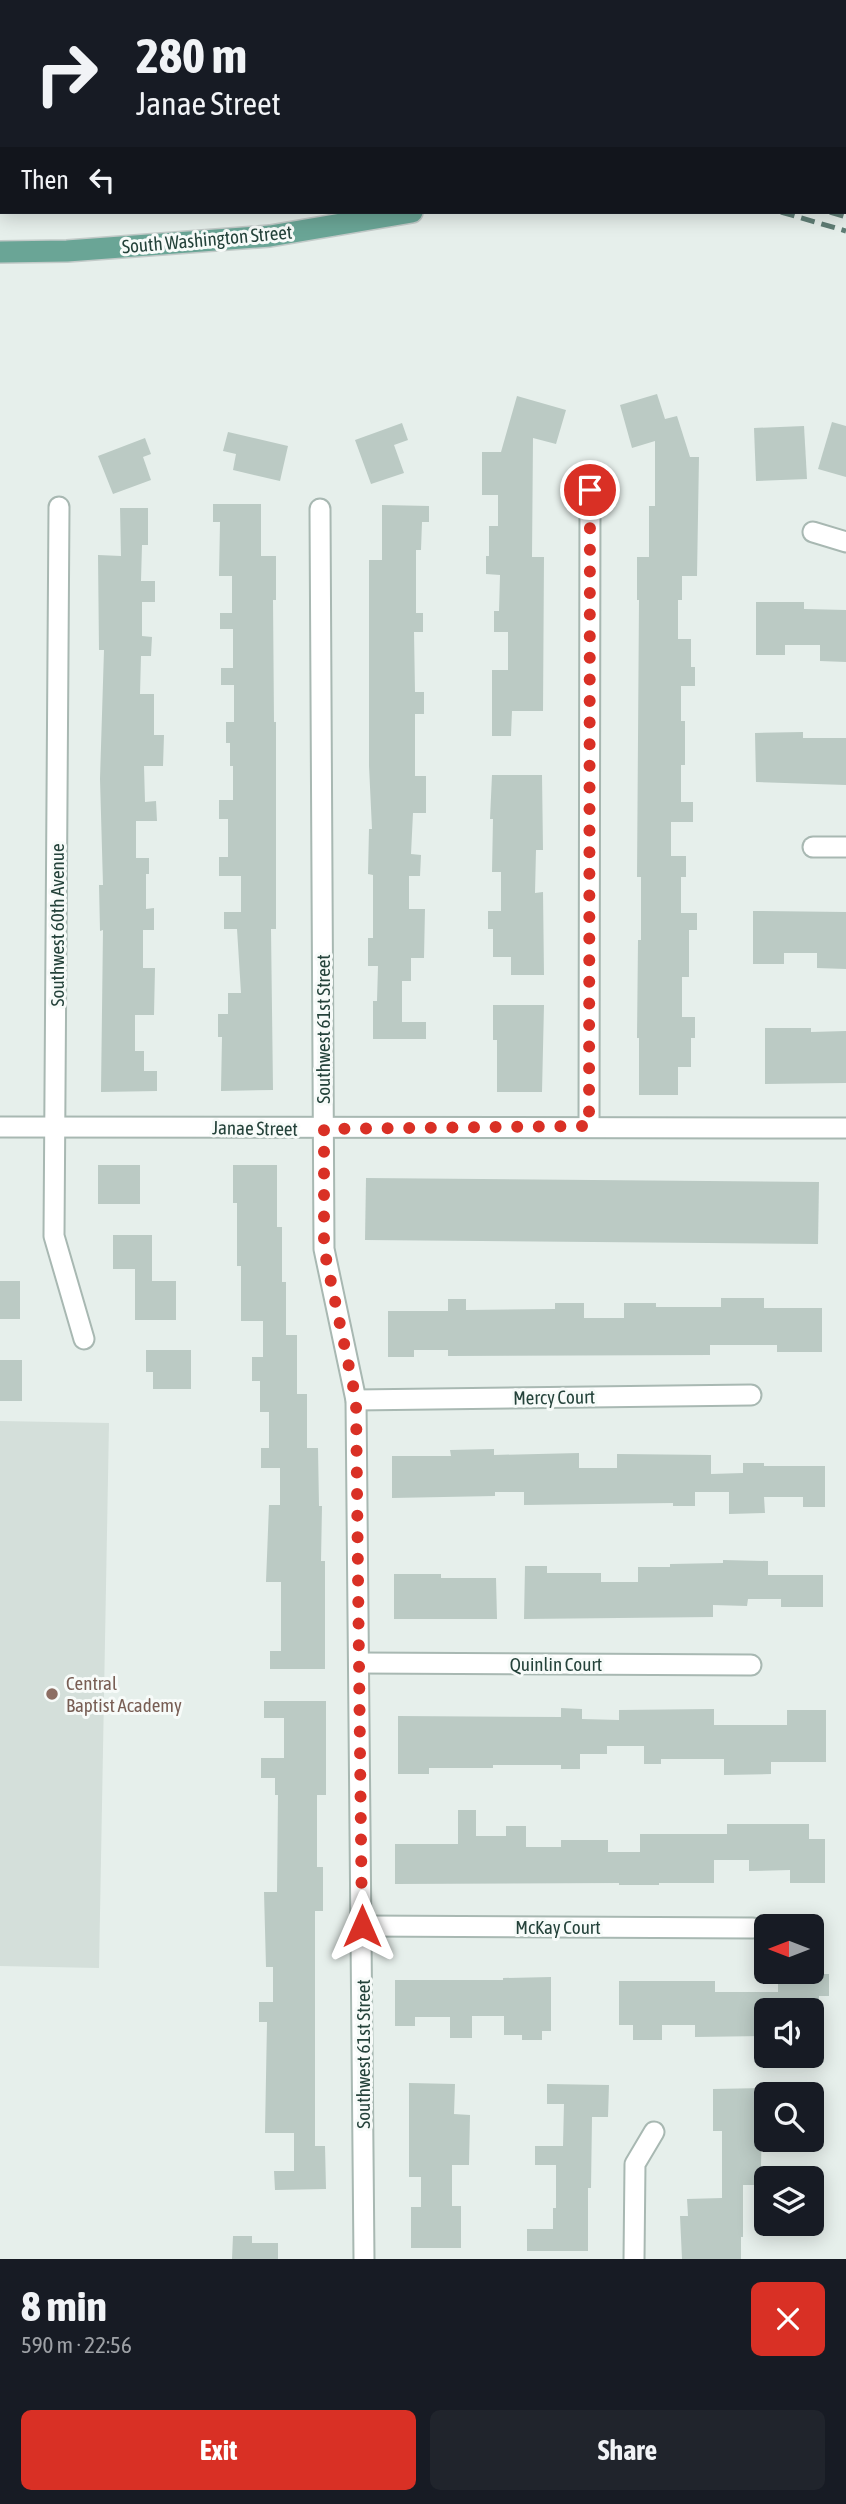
<!DOCTYPE html>
<meta charset="utf-8">
<style>
:root{--surface:#171b24;--page:#20242c;--text:#f1f3f6;--muted:#9ea1a6;--accent:#d93025}
body{margin:0;font-family:"Asap Condensed",sans-serif;background:var(--page);color:var(--text);height:100vh;display:flex;flex-direction:column;font-size:26px;white-space:nowrap}
*{box-sizing:border-box;margin:0}
p{font-size:23px;color:var(--muted)}
.icon{flex:none;width:38px;height:38px;fill:none;stroke:currentColor;stroke-width:2;stroke-linecap:round;stroke-linejoin:round}
.map{position:relative;height:2259px;overflow:hidden}
.details{display:flex;flex-direction:column;background:var(--surface);flex:1}
.details>*{flex:none}
.guide{position:absolute;left:0px;top:0px;width:847px;height:214px;box-shadow:0 4px 18px #0003;background:#171b24;color:var(--text);overflow:hidden}
.needle{width:46px;rotate:270deg}
.buttons{position:absolute;left:754px;top:1914px;display:grid;gap:14px}
.buttons a{display:grid;place-items:center;width:70px;height:70px;border-radius:10px;background:var(--surface);box-shadow:0 4px 18px #0003;font-size:35px}
.pin{position:absolute;display:grid;place-items:center;width:60px;height:60px;color:#fff;margin:-30px;border:4px solid #fff;border-radius:50%;box-shadow:0 2px 7px #0007}
.me{position:absolute;width:77px;margin:-38px;rotate:0deg;stroke-linejoin:round;filter:drop-shadow(0 0 5px #0008)}
.turn{display:flex;align-items:center;gap:24px;height:147px;padding:0 21px;font-size:32px}
.turn .icon{width:91px;height:91px;stroke-width:2.5}
.turn b{display:block;font-size:49px;line-height:60px}
.then{display:flex;align-items:center;height:66px;padding:0 21px;background:#0003;gap:14px;font-size:26px}
.round{display:grid;place-items:center;flex:none;width:74px;height:74px;border-radius:10px;background:var(--page)}
.summary{display:flex;align-items:center;justify-content:space-between;height:119px;padding:0 21px}
h1{font-size:42px;font-weight:700;line-height:52px}
.cta{display:flex;gap:14px;margin-top:auto;padding:14px 21px}
.cta a{flex:1;height:80px;border-radius:10px;background:var(--accent);color:#fff;font-size:28px;font-weight:700;line-height:80px;text-align:center}
.cta a+a{background:var(--page);color:var(--text)}
.map>svg:first-child{display:block}
.built{fill:#d4dfda}
.building{fill:#bbcac4}
.lines{fill:none;stroke-linecap:round;stroke-linejoin:round}
.minor-casing{stroke:#a8b8b2;stroke-width:23}
.major-casing{stroke:#c2cac8;stroke-width:24}
.minor{stroke:#fff;stroke-width:19}
.major{stroke:#6aa596;stroke-width:21}
.rail{stroke:#5f7d75;stroke-width:5;stroke-dasharray:14 7;stroke-linecap:butt}
.route{stroke:#d93025;stroke-width:12;stroke-dasharray:0 21.6}
.education-dot{fill:#8d6e63;stroke:#f7fbf9;stroke-width:2.5}
.labels{text-anchor:middle;stroke-width:6;stroke-linejoin:round;paint-order:stroke}
.street-label{font-size:19px;fill:#24423a;stroke:#f7fbf9}
.education-label{font-size:19px;fill:#785e54;stroke:#f7fbf9;text-anchor:start}
</style>
<div class="map">
<svg width="846" height="2259" viewBox="0 0 846 2259">
<rect width="100%" height="100%" fill="#e6efeb"/>
<!-- built -->
<polygon class="built" points="0,1421 109,1423 99,1968 0,1966"/>
<!-- building -->
<g class="building">
<polygon points="657,394 665,419 677,416 690,457 699,457 697,576 682,576 682,600 678,600 678,639 691,639 691,667 695,667 695,686 681,686 681,721 685,721 685,765 681,765 681,802 693,802 693,822 671,822 671,856 686,856 686,877 681,877 681,913 697,913 697,930 689,930 689,977 682,977 682,1017 695,1017 695,1038 691,1038 691,1067 678,1067 678,1095 639,1095 639,1038 637,1038 638,940 641,940 641,877 637,877 639,600 637,600 637,557 649,557 649,506 655,506 655,441 632,448 620,405"/>
<polygon points="517,396 566,410 556,444 533,438 532,557 544,557 543,711 512,711 511,736 492,736 492,670 508,670 508,632 494,632 494,611 499,611 500,575 486,574 486,556 489,556 489,526 498,526 498,495 482,495 482,452 501,452"/>
<polygon points="832,422 846,426 846,477 818,469"/>
<polygon points="402,423 408,440 394,445 404,473 371,484 355,440"/>
<polygon points="804,426 807,479 756,481 754,428"/>
<polygon points="228,432 288,446 280,481 233,470 236,454 223,451"/>
<polygon points="145,438 151,454 143,457 151,480 113,494 98,456"/>
<polygon points="213,504 261,504 261,556 276,556 276,600 273,600 274,722 276,722 276,929 271,929 273,1090 221,1091 222,1037 218,1037 218,1014 228,1014 228,993 241,993 237,929 224,929 224,912 241,912 241,876 219,876 219,857 228,857 228,819 219,819 219,800 233,800 233,766 230,766 230,743 226,743 226,722 234,722 234,685 221,685 221,668 233,668 233,629 220,629 220,613 232,613 232,576 219,576 220,522 213,522"/>
<polygon points="382,505 429,506 429,522 422,522 421,550 416,550 416,613 423,613 423,632 414,632 415,692 424,692 424,714 415,714 415,776 426,776 426,813 413,813 411,854 421,855 420,876 409,876 409,909 425,909 424,958 411,958 411,981 402,981 402,1022 426,1022 426,1039 373,1039 373,1001 377,1001 378,966 368,966 368,938 373,938 373,875 368,874 369,829 372,829 369,766 369,560 382,560"/>
<polygon points="120,508 148,508 148,545 142,545 141,581 155,581 155,602 142,602 142,636 152,637 151,656 141,656 140,694 154,694 154,735 164,735 163,766 144,766 145,802 156,801 157,821 136,821 136,858 149,858 149,874 146,874 146,909 154,908 154,930 143,930 143,968 155,968 154,1015 135,1015 135,1051 144,1051 144,1071 157,1071 157,1091 101,1092 103,930 100,931 99,885 103,885 100,779 104,650 99,650 98,555 121,556"/>
<polygon points="756,602 804,602 804,609 846,610 846,662 820,661 820,645 785,645 785,655 756,655"/>
<polygon points="803,732 803,738 846,738 846,785 756,782 755,733"/>
<polygon points="492,775 542,775 543,850 536,850 535,893 543,892 544,975 511,975 511,957 493,957 493,929 488,929 488,911 501,911 501,872 492,872 493,819 490,819"/>
<polygon points="753,911 846,912 846,969 817,968 817,953 784,953 784,964 753,964"/>
<polygon points="493,1005 544,1005 542,1092 497,1092 497,1040 493,1040"/>
<polygon points="765,1028 811,1028 811,1032 846,1031 846,1083 765,1084"/>
<rect x="98" y="1165" width="42" height="39"/>
<polygon points="233,1165 277,1165 277,1227 282,1227 282,1282 286,1282 286,1335 297,1335 297,1394 307,1394 307,1448 318,1448 319,1506 322,1506 321,1561 325,1561 325,1669 270,1669 270,1651 281,1651 281,1582 266,1582 269,1505 280,1505 280,1468 261,1468 261,1448 269,1448 269,1412 260,1412 260,1381 252,1381 252,1357 263,1357 263,1321 241,1321 241,1266 237,1266 237,1203 233,1203"/>
<polygon points="366,1178 819,1182 818,1244 365,1240"/>
<polygon points="113,1235 152,1235 152,1281 176,1281 176,1320 135,1320 135,1269 113,1269"/>
<rect x="0" y="1281" width="20" height="38"/>
<polygon points="721,1298 764,1298 764,1308 822,1308 822,1352 777,1352 777,1345 710,1345 710,1355 448,1356 448,1350 414,1350 414,1357 388,1357 388,1311 448,1311 448,1299 466,1299 466,1310 555,1309 555,1303 584,1303 584,1318 624,1318 624,1303 656,1303 656,1307 721,1307"/>
<polygon points="146,1350 191,1350 191,1389 153,1389 153,1372 146,1372"/>
<rect x="0" y="1360" width="22" height="41"/>
<polygon points="494,1449 494,1455 579,1453 579,1468 617,1468 617,1454 711,1455 711,1474 743,1473 743,1463 764,1463 764,1466 825,1466 825,1507 803,1507 803,1497 764,1497 765,1513 729,1514 729,1492 695,1492 695,1506 673,1506 673,1503 524,1505 524,1492 495,1492 495,1496 392,1498 392,1456 451,1456 450,1450"/>
<polygon points="723,1560 768,1561 768,1575 823,1575 823,1607 781,1607 781,1599 748,1599 747,1606 713,1605 713,1617 524,1619 525,1566 547,1566 547,1573 601,1573 601,1582 638,1582 638,1567 670,1567 670,1564 723,1563"/>
<polygon points="394,1574 441,1574 441,1578 496,1578 497,1619 394,1619"/>
<polygon points="264,1701 326,1701 326,1795 317,1795 317,1867 323,1867 323,1911 315,1911 315,2146 325,2146 326,2189 275,2190 274,2171 294,2171 294,2133 265,2133 267,2022 259,2022 259,2002 273,2002 273,1967 266,1967 264,1892 277,1892 278,1795 275,1795 275,1778 261,1778 261,1758 284,1758 284,1718 264,1718"/>
<polygon points="561,1708 582,1709 582,1719 619,1720 619,1710 714,1709 714,1725 787,1725 787,1710 826,1710 826,1762 771,1762 771,1774 724,1775 724,1759 661,1759 661,1764 644,1764 644,1746 607,1746 607,1754 580,1754 580,1769 561,1769 561,1765 493,1765 493,1768 429,1768 429,1774 398,1774 398,1716 561,1717"/>
<polygon points="458,1810 476,1810 476,1836 506,1836 506,1826 526,1826 526,1847 561,1847 561,1840 608,1840 608,1852 640,1852 640,1834 727,1834 727,1824 809,1824 809,1839 825,1839 825,1883 790,1883 790,1870 749,1871 749,1860 714,1860 714,1883 659,1883 659,1885 619,1885 619,1883 395,1884 395,1844 458,1844"/>
<polygon points="797,1974 829,1974 829,1996 819,1996 819,2011 766,2011 766,2036 695,2037 695,2025 662,2025 662,2040 633,2040 633,2025 619,2025 619,1981 715,1981 715,1992 778,1992 778,1983 797,1983"/>
<polygon points="551,1977 551,2031 542,2031 542,2040 522,2040 522,2035 504,2035 504,2016 472,2016 472,2038 450,2038 450,2017 415,2017 415,2026 395,2026 395,1980 503,1980 503,1978"/>
<polygon points="409,2083 455,2084 454,2114 470,2115 469,2165 452,2165 452,2206 461,2206 461,2248 411,2248 411,2207 421,2207 421,2177 409,2177"/>
<polygon points="547,2084 609,2085 608,2117 592,2117 591,2188 588,2188 588,2251 527,2251 527,2229 553,2229 553,2208 556,2208 556,2165 535,2165 535,2146 563,2146 564,2104 547,2104"/>
<polygon points="766,2088 766,2119 762,2119 761,2166 766,2166 766,2185 743,2185 743,2237 741,2237 741,2259 682,2259 680,2216 688,2216 687,2199 722,2198 722,2131 713,2131 713,2089"/>
<polygon points="233,2236 252,2236 252,2243 278,2243 278,2259 232,2259"/>
</g>
<g class="lines">
<!-- minor casing -->
<g class="minor-casing">
<g id="minor">
<polyline points="59,507 54,1236 84,1339"/>
<polyline points="320,509 324,1249 356,1400 364,2259"/>
<polyline points="813,532 846,542"/>
<polyline points="813,847 846,847"/>
<polyline points="0,1127 846,1128"/>
<polyline points="589,1127 590,490"/>
<polyline points="356,1400 751,1395"/>
<polyline points="360,1663 751,1665"/>
<polyline points="362,1926 753,1928"/>
<polyline points="634,2259 635,2164 654,2132"/>
</g>
</g>
<!-- major casing -->
<g class="major-casing">
<g id="major">
<polyline points="845,118 846,118"/>
<polyline points="0,252 67,251 270,236 412,212"/>
</g>
</g>
<!-- minor -->
<use href="#minor" class="minor"/>
<!-- major -->
<use href="#major" class="major"/>
<!-- rail -->
<g class="rail">
<polyline points="63,0 70,2"/>
<polyline points="84,0 90,2"/>
<polyline points="126,0 132,2"/>
<polyline points="781,212 846,231"/>
<polyline points="830,212 846,217"/>
</g>
</g>
<g class="lines">
<!-- route -->
<polyline class="route" points="362,1926 356,1400 324,1249 324,1129 589,1126 590,490"/>
</g>
<!-- markers -->
<circle class="education-dot" cx="52" cy="1694" r="7"/>
<g class="labels">
<!-- street labels -->
<g class="street-label">
<text transform="translate(207 239) rotate(-5)" y="7">South Washington Street</text>
<text transform="translate(57 925) rotate(-90)" y="7">Southwest 60th Avenue</text>
<text transform="translate(323 1029) rotate(-90)" y="7">Southwest 61st Street</text>
<text transform="translate(255 1128) rotate(1)" y="7">Janae Street</text>
<text transform="translate(554 1397) rotate(-1)" y="7">Mercy Court</text>
<text x="556" y="1671">Quinlin Court</text>
<text x="558" y="1934">McKay Court</text>
<text transform="translate(363 2054) rotate(-90)" y="7">Southwest 61st Street</text>
</g>
<!-- education labels -->
<g class="education-label">
<text x="66" y="1690">Central<tspan x="66" dy="22">Baptist Academy</tspan></text>
</g>
</g>
</svg>
<div class="buttons">
<a><svg class="needle" viewBox="-14 -14 28 28"><path d="M0-13l5 13h-10z" fill="#e53935"/><path d="M0 13l5-13h-10z" fill="#9ea1a6"/></svg></a>
<a><svg class="icon" aria-label="sound" viewBox="0 0 24 24"><path d="M4 9h4l5-4v14l-5-4H4zM17 9q2 3 0 6"/></svg></a>
<a><svg class="icon" aria-label="search" viewBox="0 0 24 24"><circle cx="10" cy="10" r="6"/><path d="M15 15l6 6"/></svg></a>
<a><svg class="icon" aria-label="layers" viewBox="0 0 24 24"><path d="M12 4l9 5-9 5-9-5zM3 14l9 5 9-5"/></svg></a>
</div>
<div class="pin" style="left:590px;top:490px;background:#d93025"><svg class="icon" aria-label="arrive" viewBox="0 0 24 24"><path d="M6 21V4h12l-3 4 3 4H6"/></svg></div>
<svg class="me" style="left:362px;top:1926px" viewBox="-20 -20 40 40"><path d="M0-17L14 15 0 8-14 15z" fill="#d93025" stroke="#fff" stroke-width="4"/></svg>
<div class="guide">
<div class="turn"><svg class="icon" aria-label="right" viewBox="0 0 24 24"><path d="M7 20v-9h11M14 6l5 5-5 5"/></svg><div><b>280 m</b>Janae Street</div></div>
<div class="then">Then<svg class="icon" aria-label="left" viewBox="0 0 24 24"><path d="M17 20v-9H6M10 6l-5 5 5 5"/></svg></div>
</div>
</div>
<section class="details">
<div class="summary"><div><h1>8 min</h1><p>590 m · 22:56</p></div><a class="round" style="background:#d93025;color:#fff"><svg class="icon" aria-label="close" viewBox="0 0 24 24"><path d="M6 6l12 12M18 6L6 18"/></svg></a></div>
<div class="cta"><a>Exit</a><a>Share</a></div>
</section>
